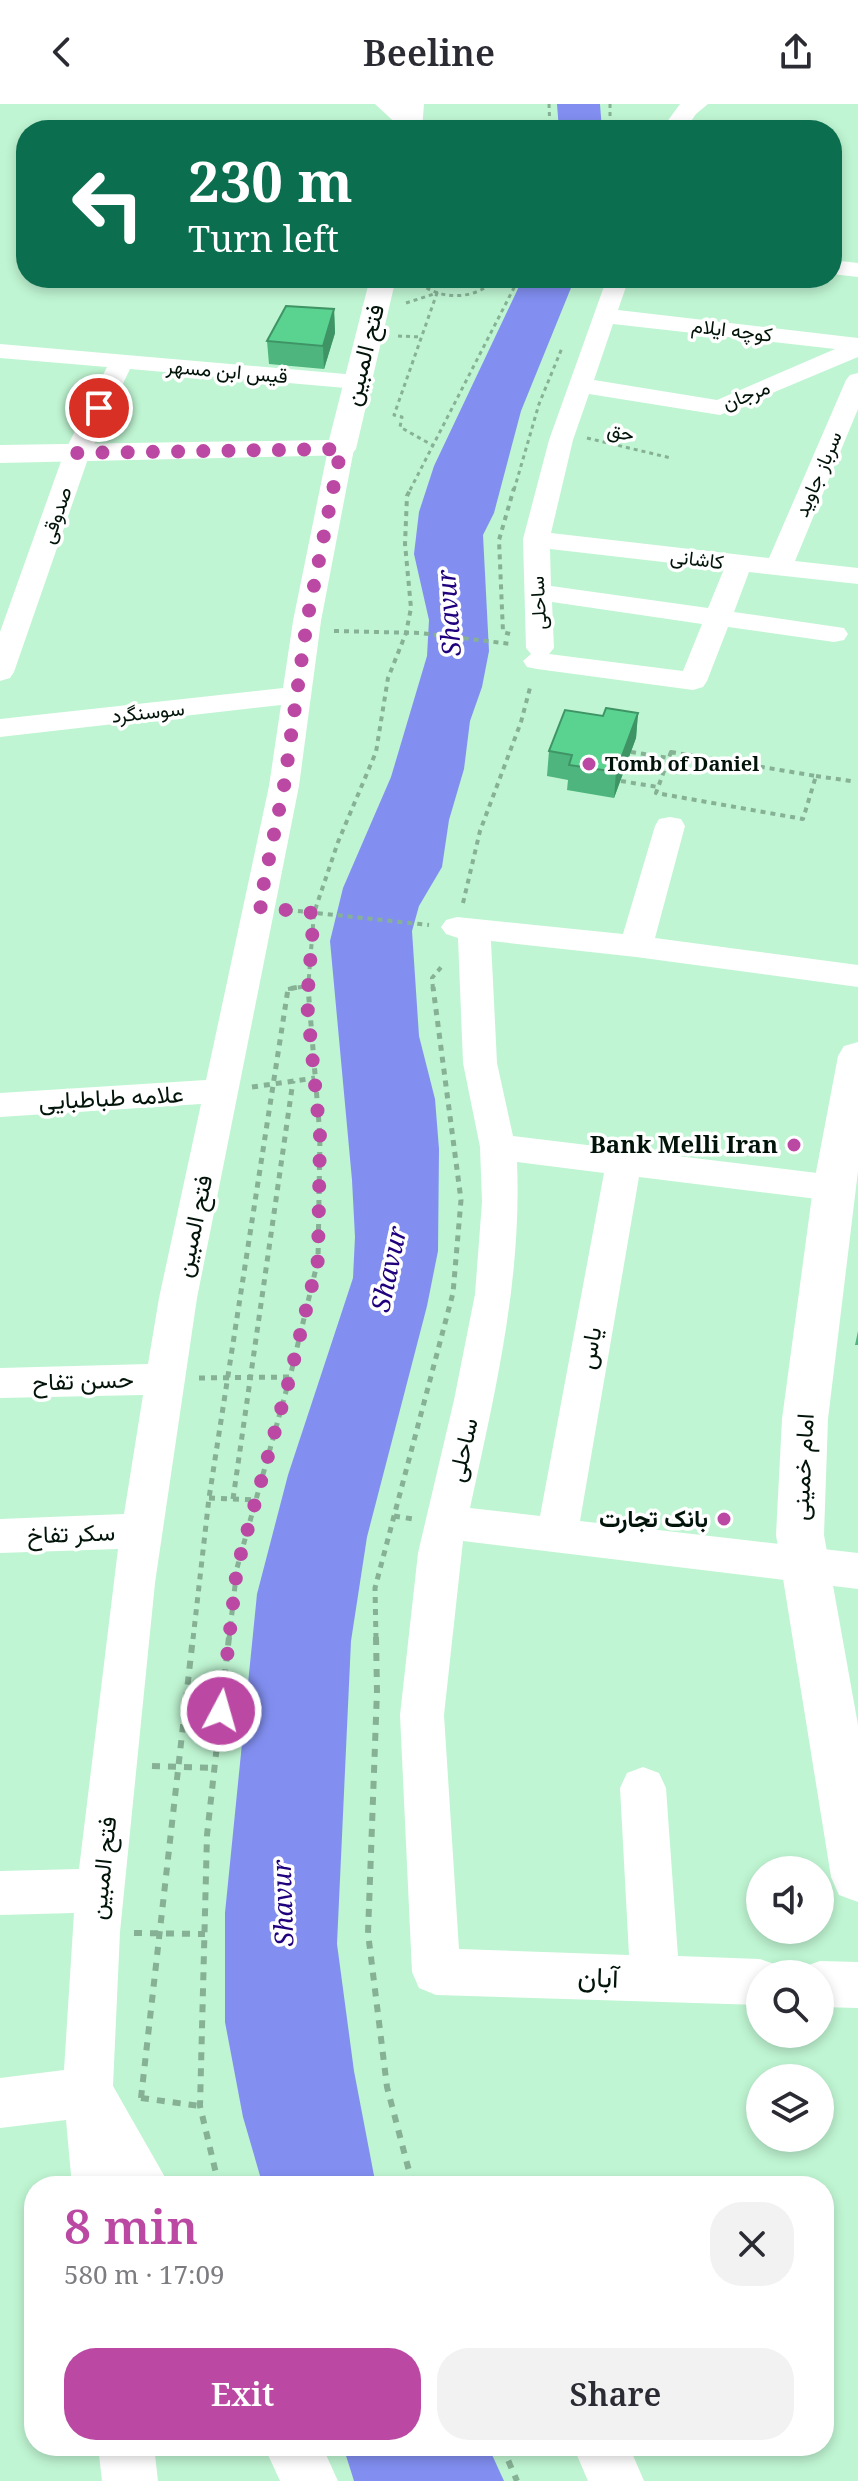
<!DOCTYPE html>
<meta charset="utf-8">
<style>
:root{--surface:#fff;--page:#f2f2f3;--text:#2b2b33;--muted:#7c7c81;--accent:#bb49a4}
body{margin:0;font-family:"Noto Serif",Vazirmatn,serif;background:var(--page);color:var(--text);height:100vh;display:flex;flex-direction:column;font-size:30px;white-space:nowrap}
*{box-sizing:border-box;margin:0}
p{font-size:26px;color:var(--muted)}
.icon{flex:none;width:44px;height:44px;fill:none;stroke:currentColor;stroke-width:2;stroke-linecap:round;stroke-linejoin:round}
.map{position:relative;flex:1;overflow:hidden}
.side{position:absolute;left:24px;top:2072px;width:810px;height:280px;display:flex;flex-direction:column;background:var(--surface);border-radius:32px;box-shadow:0 4px 12px #0003}
.side>*{flex:none}
.guide{position:absolute;left:16px;top:16px;width:826px;height:168px;border-radius:32px;box-shadow:0 4px 12px #0003;background:#0b6e4f;color:#fff;overflow:hidden}
.controls{position:absolute;left:746px;top:1752px;display:grid;gap:16px}
.controls a{display:grid;place-items:center;width:88px;height:88px;border-radius:50%;background:var(--surface);box-shadow:0 4px 12px #0003;font-size:40px}
.pin{position:absolute;display:grid;place-items:center;width:68px;height:68px;color:#fff;margin:-34px;border:4px solid #fff;border-radius:50%;box-shadow:0 2px 8px #0007}
.me{position:absolute;width:88px;margin:-44px;rotate:6deg;stroke-linejoin:round;filter:drop-shadow(0 0 6px #0008)}
.turn{display:flex;align-items:center;gap:28px;height:168px;padding:0 40px;font-size:36px}
.turn .icon{width:104px;height:104px;stroke-width:2.5}
.turn b{display:block;font-size:56px;line-height:68px}
.round{display:grid;place-items:center;flex:none;width:84px;height:84px;border-radius:32px;background:var(--page)}
.overview{display:flex;align-items:center;justify-content:space-between;height:136px;padding:0 40px}
h1{font-size:48px;font-weight:600;line-height:60px;color:var(--accent)}
.primary-button{display:flex;gap:16px;margin-top:auto;padding:16px 40px}
.primary-button a{flex:1;height:92px;border-radius:32px;background:var(--accent);color:#fff;font-size:32px;font-weight:600;line-height:92px;text-align:center}
.primary-button a+a{background:var(--page);color:var(--text)}
header{display:flex;justify-content:space-between;align-items:center;height:104px;padding:0 40px;background:var(--surface);font-size:36px;font-weight:600}
.map>svg:first-child{display:block}
.water{fill:#828ff1}
.lines{fill:none;stroke-linecap:round;stroke-linejoin:round}
.path-far3{stroke:#86b195;stroke-width:3;stroke-dasharray:4 4;stroke-linecap:butt}
.path-far2{stroke:#86b195;stroke-width:4;stroke-dasharray:5 5;stroke-linecap:butt}
.path-far1{stroke:#86b195;stroke-width:5;stroke-dasharray:6 6;stroke-linecap:butt}
.path{stroke:#86b195;stroke-width:6;stroke-dasharray:8 8;stroke-linecap:butt}
.minor{fill:#fff;fill-rule:evenodd}
.tertiary{fill:#fff;fill-rule:evenodd}
.secondary{fill:#fff;fill-rule:evenodd}
.wall{fill:#4db57d}
.shaded-wall{fill:#3f9466}
.building{fill:#5ad391;stroke:#3f9466;stroke-width:2}
.route{stroke:#bb49a4;stroke-width:14;stroke-dasharray:0 25.2}
.poi-dot{fill:#bb49a4;stroke:#fff;stroke-width:3}
.labels{text-anchor:middle;stroke-width:7;stroke-linejoin:round;paint-order:stroke}
.far-street-label{font-size:20px;fill:#021409;stroke:#fff}
.far-poi-label{font-size:20px;font-weight:bold;fill:#021409;stroke:#fff;text-anchor:start}
.street-label{font-size:24px;fill:#021409;stroke:#fff}
.poi-label{font-size:24px;font-weight:bold;fill:#021409;stroke:#fff;text-anchor:end}
.water-label{font-size:26px;font-style:italic;fill:#1f017d;stroke:#fff}
.near-street-label{font-size:28px;fill:#021409;stroke:#fff}
</style>
<header><svg class="icon" aria-label="back" viewBox="0 0 24 24"><path d="M15 5l-7 7 7 7"/></svg>Beeline<svg class="icon" aria-label="share" viewBox="0 0 24 24"><path d="M12 15V3M7 8l5-5 5 5M5 13v7h14v-7"/></svg></header>
<div class="map">
<svg width="858" height="2377" viewBox="0 0 858 2377">
<rect width="100%" height="100%" fill="#bff5d2"/>
<!-- water -->
<g class="water">
<polygon points="557,0 600,0 602,26 559,26"/>
<polygon points="523,174 575,174 521,307 494,409 483,431 489,547 482,583 470,617 464,665 449,716 442,763 419,802 412,827 419,932 435,995 439,1045 438,1147 427,1202 367,1433 351,1537 337,1840 354,1967 376,2082 263,2082 243,2013 225,1918 225,1809 257,1490 288,1371 353,1174 355,1133 352,1076 330,837 343,784 391,673 427,552 429,516 414,450 419,408 434,362"/>
<polygon points="343,2342 488,2342 504,2377 354,2377"/>
</g>
<g class="lines">
<!-- path-far3 -->
<g class="path-far3">
<polyline points="549,0 550,26"/>
<polyline points="610,0 610,26"/>
<path d="M414,174C435,197 476,198 496,174"/>
<polyline points="406,199 437,189 394,311 402,313 400,323 432,341"/>
<polyline points="398,232 421,233"/>
<polyline points="587,334 671,354"/>
<polyline points="410,386 519,174"/>
<polyline points="514,386 539,300 562,244"/>
</g>
<!-- path-far2 -->
<g class="path-far2">
<polyline points="334,527 420,529 511,540"/>
<polyline points="510,530 503,528 499,436 514,384"/>
<polyline points="631,648 669,654"/>
<polygon points="671,648 816,672 803,715 656,689"/>
<polyline points="816,672 851,677"/>
<polyline points="621,677 658,683"/>
<polyline points="463,799 480,727 521,618 531,580"/>
<polyline points="288,806 429,821"/>
<polyline points="288,885 308,882"/>
<polyline points="308,885 314,809 338,738 376,648 388,574 406,529 411,504 405,440 407,392 411,384"/>
<polyline points="433,885 432,874 443,861"/>
</g>
<!-- path-far1 -->
<g class="path-far1">
<polyline points="252,983 315,974"/>
<polyline points="199,1274 290,1273"/>
<polyline points="209,1394 256,1396"/>
<polyline points="233,1395 293,977"/>
<polyline points="394,1412 413,1415"/>
<polyline points="193,1535 209,1394 288,885 299,883"/>
<polyline points="229,1535 237,1464 290,1273 318,1156 320,1032 308,883"/>
<polyline points="376,1535 375,1484 453,1189 461,1096 433,883"/>
</g>
<!-- path -->
<g class="path">
<polyline points="376,1533 377,1587 368,1829 387,1983 413,2082"/>
<polyline points="152,1662 215,1664"/>
<polyline points="134,1829 205,1830"/>
<polyline points="141,1994 193,1533"/>
<polyline points="141,1994 200,2002"/>
<polyline points="219,2082 200,2002 207,1731 229,1533"/>
<polyline points="502,2342 517,2377"/>
</g>
<!-- minor -->
<g class="minor">
<polygon points="832,156 858,159 858,173 832,170"/>
<path d="M607,174H629L618,206L858,234V253L720,311L589,290L573,336L551,429L769,454L846,276L850,271L858,269V305L795,457L858,464V480L749,468L734,508L844,524L848,530L844,536L834,538L728,523L707,577L703,583L693,586L537,565L527,563L523,557L531,550L526,544L523,435L549,336ZM613,220L835,245L717,296L594,276ZM550,445L724,465L708,504L551,482ZM552,498L702,520L683,567L549,550L554,544Z"/>
<polygon points="0,240 357,271 365,273 369,278 365,283 357,285 130,265 90,349 14,568 10,574 0,577 0,528 64,349 107,263 0,254"/>
<polygon points="341,337 350,340 354,345 321,517 299,682 197,1194 155,1479 120,1828 113,1982 170,2082 72,2082 66,2016 0,2024 0,1974 64,1966 74,1809 0,1811 0,1767 79,1765 118,1445 0,1449 0,1415 124,1410 143,1291 0,1294 0,1264 148,1260 159,1194 201,1000 0,1013 0,989 206,976 269,682 281,601 0,633 0,615 283,584 293,517 328,345 332,340"/>
<path d="M670,713L681,715L685,722L655,834L858,861V883L636,853L491,837L497,959L513,1032L834,1071L847,1075L852,1084L847,1093L834,1097L639,1073L580,1417L858,1449V1485L463,1437L444,1611L459,1845L629,1851L620,1684L627,1669L643,1663L659,1669L666,1684L678,1852L760,1855L777,1861L781,1870H760V1901L436,1891L419,1884L412,1868L400,1611L418,1449L454,1296L475,1190L482,1098L480,1043L463,959L458,834L446,830L441,823L446,816L457,813L623,830L655,722L659,715ZM517,1058L604,1069L540,1412L470,1404C495,1289 522,1176 517,1058Z"/>
<polygon points="820,1857 858,1858 858,1904 820,1903 820,1870 800,1870 803,1863"/>
<polygon points="98,2342 154,2342 158,2377 102,2377"/>
<polygon points="264,2342 322,2342 338,2377 280,2377"/>
<polygon points="573,2342 629,2342 644,2377 588,2377"/>
</g>
<!-- tertiary -->
<g class="tertiary">
<polygon points="402,0 424,0 422,26 398,26"/>
<polygon points="680,0 708,0 696,10 685,26 661,26"/>
<polygon points="370,174 396,174 356,345 351,351 0,359 0,341 329,336"/>
<polygon points="858,938 858,1067 828,1315 824,1431 858,1621 858,1798 839,1791 831,1773 776,1431 782,1315 813,1084 838,952 844,942"/>
</g>
<!-- secondary -->
<polygon class="secondary" points="375,0 404,0 423,21 419,26 403,26"/>
</g>
<!-- wall -->
<g class="wall">
<polygon points="334,205 335,229 324,265 269,260 267,237"/>
<polygon points="638,609 636,634 614,694 567,686 568,676 547,672 549,647 603,612"/>
<polygon points="858,1227 858,1241 855,1241"/>
</g>
<!-- shaded-wall -->
<g class="shaded-wall">
<polygon points="334,205 335,229 324,265 323,242"/>
<polygon points="638,609 636,634 614,694 616,668"/>
</g>
<!-- building -->
<g class="building">
<polygon points="286,202 334,205 323,242 267,237"/>
<polygon points="606,604 638,609 616,668 569,661 572,651 549,647 565,606 603,612"/>
</g>
<g class="lines">
<!-- route -->
<polyline class="route" points="99,304 77,349 341,345 307,517 284,682 259,803 314,809 307,898 320,1032 318,1156 290,1273 237,1464 221,1607"/>
</g>
<!-- markers -->
<g class="poi-dot">
<circle cx="589" cy="660" r="8"/>
<circle cx="794" cy="1041" r="8"/>
<circle cx="724" cy="1415" r="8"/>
</g>
<g class="labels">
<!-- far-street labels -->
<g class="far-street-label">
<text transform="translate(732 226) rotate(7)" y="7">کوچه ایلام</text>
<text transform="translate(227 267) rotate(5)" y="7">قیس ابن مسهر</text>
<text transform="translate(746 291) rotate(-21)" y="7">مرجان</text>
<text transform="translate(621 328) rotate(13)" y="7">حق</text>
<text transform="translate(818 370) rotate(-67)" y="7">سرباز جاوید</text>
<text transform="translate(56 411) rotate(-71)" y="7">صدوقی</text>
<text transform="translate(697 455) rotate(7)" y="7">کاشانی</text>
<text transform="translate(538 499) rotate(-93)" y="7">ساحلی</text>
<text transform="translate(148 608) rotate(-6)" y="7">سوسنگرد</text>
</g>
<!-- far-poi labels -->
<g class="far-poi-label">
<text x="605" y="667">Tomb of Daniel</text>
</g>
<!-- street labels -->
<g class="street-label">
<text transform="translate(364 251) rotate(-76)" y="8">فتح المبین</text>
<text transform="translate(111 994) rotate(-3)" y="8">علامه طباطبایی</text>
<text transform="translate(194 1122) rotate(-78)" y="8">فتح المبین</text>
<text transform="translate(590 1244) rotate(-80)" y="8">یاس</text>
<text transform="translate(83 1277) rotate(-2)" y="8">حسن تفاح</text>
<text transform="translate(463 1346) rotate(-77)" y="8">ساحلی</text>
<text transform="translate(803 1363) rotate(-87)" y="8">امام خمینی</text>
<text transform="translate(71 1430) rotate(-2)" y="8">سکر تفاخ</text>
<text transform="translate(103 1764) rotate(-84)" y="8">فتح المبین</text>
</g>
<!-- poi labels -->
<g class="poi-label">
<text x="778" y="1049">Bank Melli Iran</text>
<text x="708" y="1423">بانک تجارت</text>
</g>
<!-- water labels -->
<g class="water-label">
<text transform="translate(449 509) rotate(-94)" y="9">Shavur</text>
<text transform="translate(389 1165) rotate(-78)" y="9">Shavur</text>
<text transform="translate(283 1799) rotate(-92)" y="9">Shavur</text>
</g>
<!-- near-street labels -->
<g class="near-street-label">
<text transform="translate(598 1873) rotate(2)" y="10">آبان</text>
</g>
</g>
</svg>
<div class="controls">
<a><svg class="icon" aria-label="sound" viewBox="0 0 24 24"><path d="M4 9h4l5-4v14l-5-4H4zM17 9q2 3 0 6"/></svg></a>
<a><svg class="icon" aria-label="search" viewBox="0 0 24 24"><circle cx="10" cy="10" r="6"/><path d="M15 15l6 6"/></svg></a>
<a><svg class="icon" aria-label="layers" viewBox="0 0 24 24"><path d="M12 4l9 5-9 5-9-5zM3 14l9 5 9-5"/></svg></a>
</div>
<div class="pin" style="left:99px;top:304px;background:#d93025"><svg class="icon" aria-label="arrive" viewBox="0 0 24 24"><path d="M6 21V4h12l-3 4 3 4H6"/></svg></div>
<svg class="me" style="left:221px;top:1607px" viewBox="-20 -20 40 40"><circle r="17" fill="#bb49a4" stroke="#fff" stroke-width="3"/><path d="M0-11L8 9 0 5-8 9z" fill="#fff"/></svg>
<div class="guide">
<div class="turn"><svg class="icon" aria-label="left" viewBox="0 0 24 24"><path d="M17 20v-9H6M10 6l-5 5 5 5"/></svg><div><b>230 m</b>Turn left</div></div>
</div>
<section class="side">
<div class="overview"><div><h1>8 min</h1><p>580 m · 17:09</p></div><a class="round"><svg class="icon" aria-label="close" viewBox="0 0 24 24"><path d="M6 6l12 12M18 6L6 18"/></svg></a></div>
<div class="primary-button"><a>Exit</a><a>Share</a></div>
</section>
</div>
